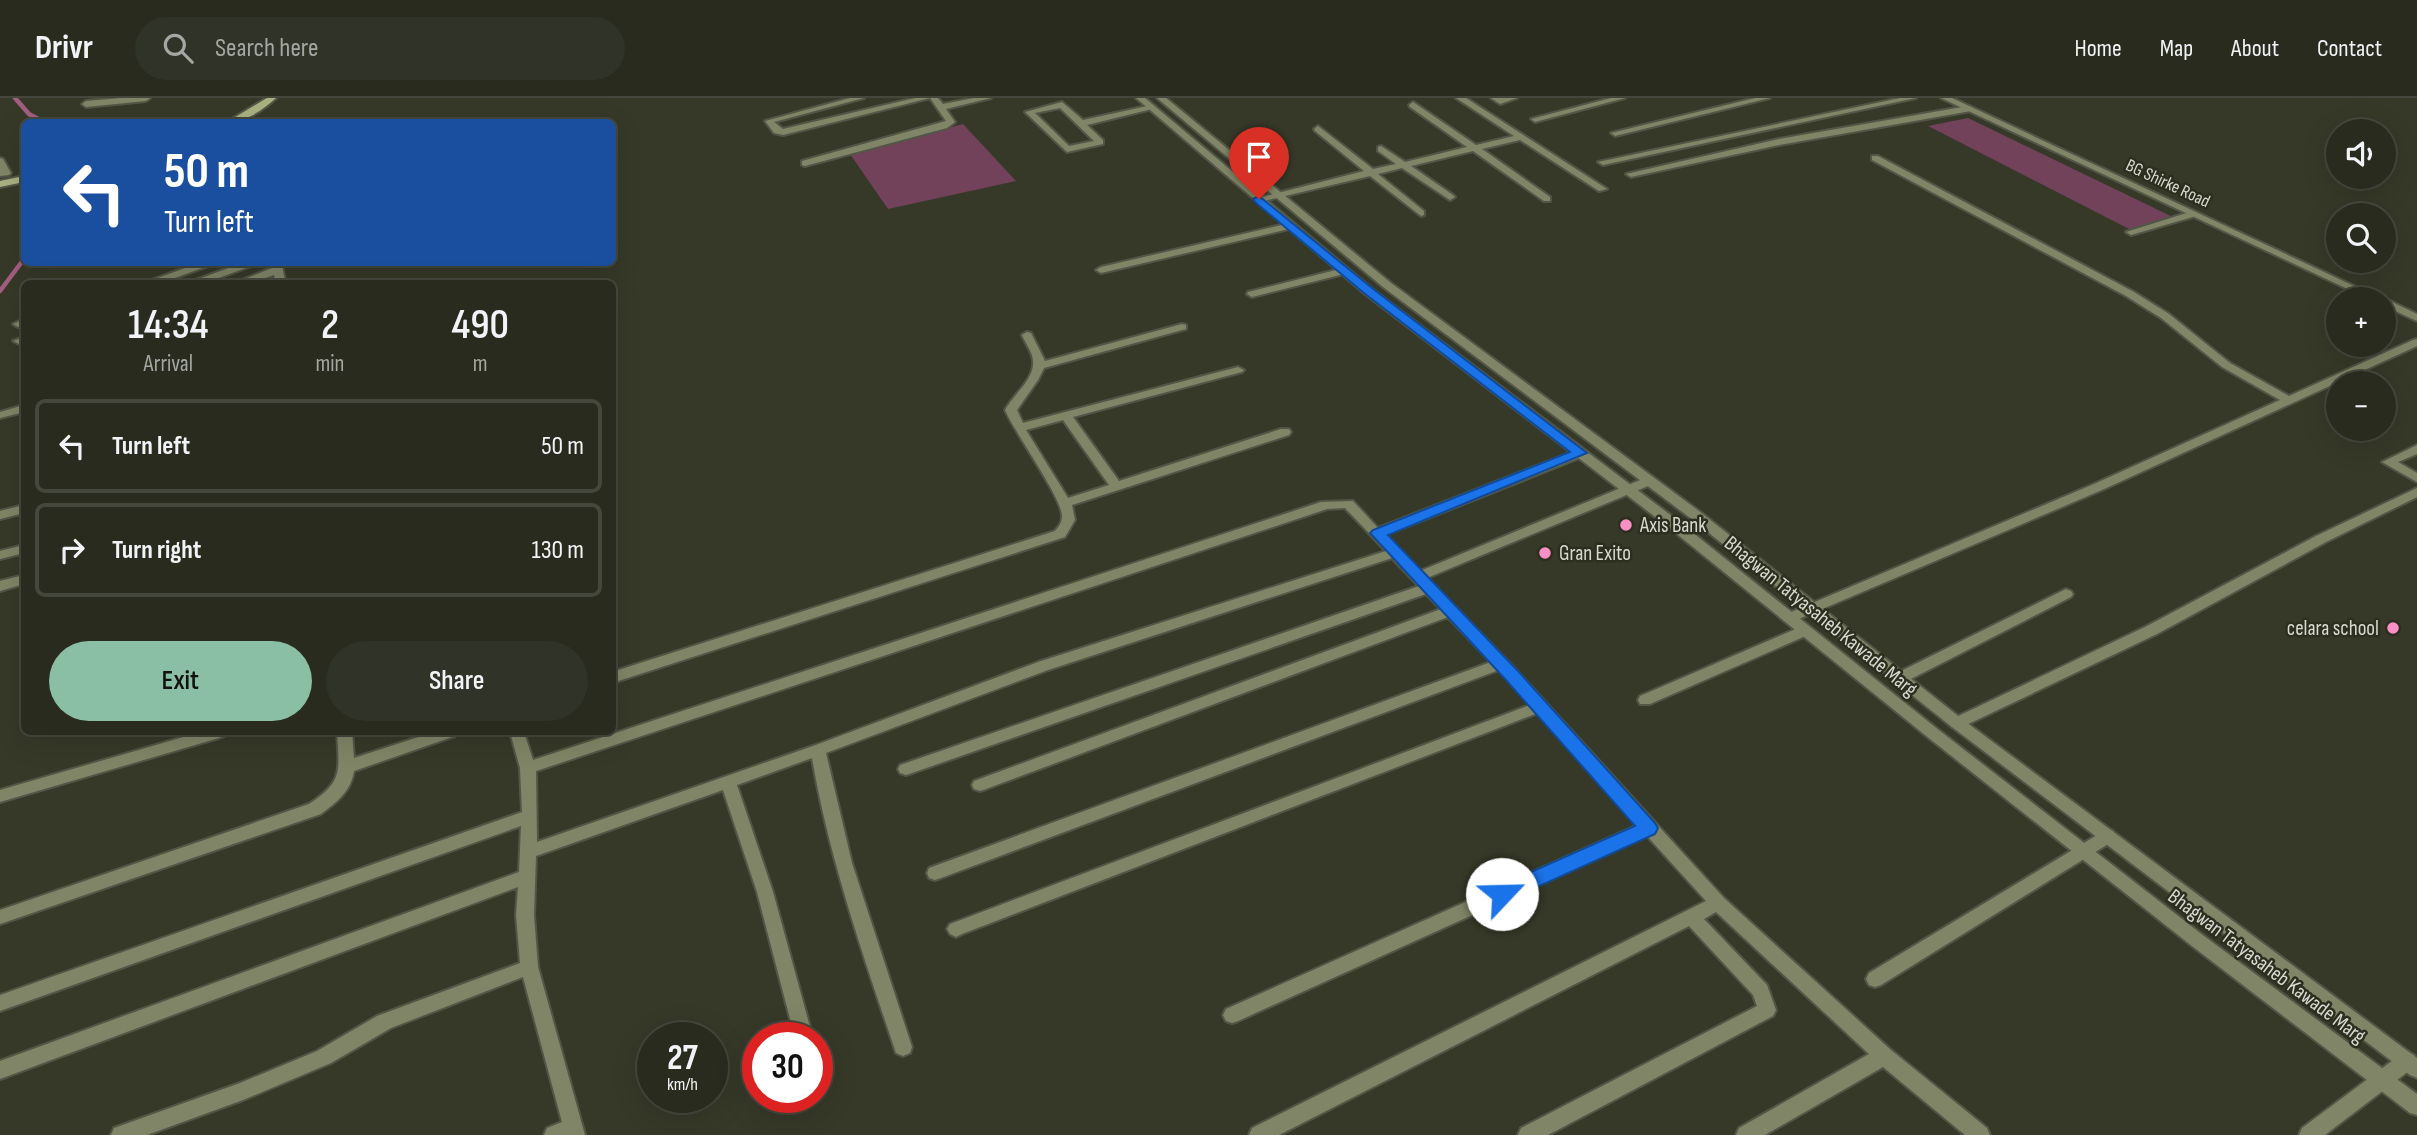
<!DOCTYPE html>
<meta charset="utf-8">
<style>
:root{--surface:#282b1e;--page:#303327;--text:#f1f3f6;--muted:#a5a7a4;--line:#44473c;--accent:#8abfa5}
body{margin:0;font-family:"Sofia Sans Condensed",sans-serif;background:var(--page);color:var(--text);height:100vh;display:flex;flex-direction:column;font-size:26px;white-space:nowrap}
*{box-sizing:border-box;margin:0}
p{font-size:23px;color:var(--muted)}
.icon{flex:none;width:38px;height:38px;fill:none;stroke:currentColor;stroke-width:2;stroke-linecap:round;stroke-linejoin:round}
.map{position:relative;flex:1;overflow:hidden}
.details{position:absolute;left:21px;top:182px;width:595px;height:455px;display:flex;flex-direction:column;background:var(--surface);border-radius:10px;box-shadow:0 7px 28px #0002,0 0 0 2px var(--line)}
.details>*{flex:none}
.banner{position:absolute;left:21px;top:21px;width:595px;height:147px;border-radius:10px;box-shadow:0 7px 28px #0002,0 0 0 2px var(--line);background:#1a4fa0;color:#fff;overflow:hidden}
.buttons{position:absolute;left:2326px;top:21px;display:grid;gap:14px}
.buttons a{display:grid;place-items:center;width:70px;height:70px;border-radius:50%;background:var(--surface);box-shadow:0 7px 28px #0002,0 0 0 2px var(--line);font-size:35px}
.speed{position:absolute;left:637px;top:924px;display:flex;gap:14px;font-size:35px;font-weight:700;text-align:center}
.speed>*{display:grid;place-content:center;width:91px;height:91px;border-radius:50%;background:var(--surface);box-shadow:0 7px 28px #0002,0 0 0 2px var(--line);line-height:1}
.speed small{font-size:18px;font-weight:400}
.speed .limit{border:10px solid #d22;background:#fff;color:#111}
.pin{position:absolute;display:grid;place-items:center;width:60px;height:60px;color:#fff;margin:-72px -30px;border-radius:50% 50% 50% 0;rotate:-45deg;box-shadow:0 0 7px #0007}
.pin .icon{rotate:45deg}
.me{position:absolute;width:77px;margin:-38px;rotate:66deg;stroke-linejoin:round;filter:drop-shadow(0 0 5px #0008)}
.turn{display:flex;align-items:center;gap:24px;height:147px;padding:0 28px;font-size:32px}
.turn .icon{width:91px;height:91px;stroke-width:2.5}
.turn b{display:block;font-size:49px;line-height:60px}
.eta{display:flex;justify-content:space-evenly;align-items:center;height:119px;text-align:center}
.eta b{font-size:42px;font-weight:600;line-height:49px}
.button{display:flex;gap:14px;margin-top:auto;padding:14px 28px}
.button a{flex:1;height:80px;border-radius:42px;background:var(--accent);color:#111;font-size:28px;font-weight:600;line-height:80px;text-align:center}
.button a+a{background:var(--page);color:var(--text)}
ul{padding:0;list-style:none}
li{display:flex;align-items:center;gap:21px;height:94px;margin:0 14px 10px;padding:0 14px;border:4px solid var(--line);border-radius:10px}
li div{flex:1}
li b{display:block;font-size:26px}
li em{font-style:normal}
header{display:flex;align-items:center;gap:42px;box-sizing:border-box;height:98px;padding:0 35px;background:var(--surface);border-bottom:2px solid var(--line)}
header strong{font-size:33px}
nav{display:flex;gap:38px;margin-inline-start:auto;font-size:24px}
.search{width:490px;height:63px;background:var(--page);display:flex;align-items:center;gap:18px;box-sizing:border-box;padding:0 24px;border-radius:38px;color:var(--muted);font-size:26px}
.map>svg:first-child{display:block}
.green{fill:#71425a}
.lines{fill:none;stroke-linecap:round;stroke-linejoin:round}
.stream{stroke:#a15e80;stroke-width:4.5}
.minor-casing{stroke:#535646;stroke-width:4}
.tertiary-casing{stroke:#535646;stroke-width:4}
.secondary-casing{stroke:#535646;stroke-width:4}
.minor{fill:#808567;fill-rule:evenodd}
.tertiary{fill:#808567;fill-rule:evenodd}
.secondary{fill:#a9b181;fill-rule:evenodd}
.route{fill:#1a73e8;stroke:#114b97;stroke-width:2}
.poi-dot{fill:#fa8fc6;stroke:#2c2f1f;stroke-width:2.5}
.labels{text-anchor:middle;stroke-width:5;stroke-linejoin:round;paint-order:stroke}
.far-street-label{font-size:18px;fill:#d8dad0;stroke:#2c2f1f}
.poi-label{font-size:21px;fill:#d8dad0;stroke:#2c2f1f;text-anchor:start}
.street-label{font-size:21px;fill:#d8dad0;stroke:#2c2f1f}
</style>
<header>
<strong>Drivr</strong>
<div class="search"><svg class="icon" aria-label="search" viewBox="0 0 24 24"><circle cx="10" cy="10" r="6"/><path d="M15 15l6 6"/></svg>Search here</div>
<nav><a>Home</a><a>Map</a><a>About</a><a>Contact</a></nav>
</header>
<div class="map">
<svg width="2417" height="1037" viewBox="0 0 2417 1037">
<rect width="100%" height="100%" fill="#363928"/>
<!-- green -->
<g class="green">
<polygon points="1968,20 2179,122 2137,135 1928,28"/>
<polygon points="963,26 1016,83 888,111 850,56"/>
</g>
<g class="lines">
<!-- stream -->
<g class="stream">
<polyline points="15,0 29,16 44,24"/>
<polyline points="0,193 24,161"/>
</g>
<!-- minor casing -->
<g class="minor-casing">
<g id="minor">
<polygon points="121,0 150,0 146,3 86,9 82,6 86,3"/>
<polygon points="850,0 864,0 774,24 783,31 915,0 938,0 943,6 974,0 991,0 946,11 955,24 947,30 805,68 802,67 802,63 946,23 930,0 783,37 774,35 765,23"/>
<polygon points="1456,0 1466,0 1607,91 1599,93 1520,42 1482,51 1550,99 1550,103 1544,103 1473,53 1411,68 1453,97 1455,99 1450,102 1402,70 1378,76 1424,113 1424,117 1421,118 1370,78 1259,104 1254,101 1364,73 1315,33 1314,31 1318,28 1373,71 1396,66 1378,53 1378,49 1381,48 1405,64 1467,49 1410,9 1409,7 1413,4 1476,47 1514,38"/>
<polygon points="1491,0 1517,0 1500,6"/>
<polygon points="1611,0 1625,0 1535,24 1531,21"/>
<polygon points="1755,0 1770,0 1615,38 1611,35"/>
<polygon points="1900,0 1916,0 1603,67 1598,64"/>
<path d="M1062,4L1083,22L1152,7L1156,10L1087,27L1103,42V46L1067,54L1025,14ZM1060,10L1094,43L1069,48L1035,15Z"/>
<polygon points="1968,8 1971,9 1971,13 1779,47 1631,79 1626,76 1779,41"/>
<polygon points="1872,58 1878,58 2134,194 2169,216 2230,265 2289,298 2413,242 2417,241 2417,248 2102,392 1794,523 1784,523 1782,520 1784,517 2094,386 2280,302 2222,269 2161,220 2126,198 1872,62"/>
<polygon points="0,60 3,61 11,75 9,77 0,78"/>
<polygon points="2193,113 2198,116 2196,118 2131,137 2126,134"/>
<polygon points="1290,125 1295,128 1293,130 1101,175 1096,172 1101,169"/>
<polygon points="156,164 148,168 143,165 143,164"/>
<polygon points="202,164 219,164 158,186 141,186"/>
<polygon points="245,164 262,164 202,186 185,186"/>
<polygon points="271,164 281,164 286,186 276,186 274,177 248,186 232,186 272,170"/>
<polygon points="1344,170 1349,173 1348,175 1252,199 1247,196 1248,194"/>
<polygon points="24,221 24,227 18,229 13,226"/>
<path d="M1182,226L1186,227V231L1044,270L1038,282L1017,312L1023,325L1238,269L1244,272L1242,274L1073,319L1119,383L1281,331H1289L1291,334L1289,337L1072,407L1075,422L1065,439L612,585V574L1055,433C1059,428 1062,425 1062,418C1062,400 1015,335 1005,312C1013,297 1035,281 1033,263C1033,254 1025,245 1022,237L1027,234L1031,235L1045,263ZM1063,322L1109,387L1068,400L1026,332Z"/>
<polygon points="24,239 24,245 19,246 13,243"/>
<polygon points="24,307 24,314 0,320 0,314"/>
<polygon points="2417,347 2417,356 2398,364 2417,375 2417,384 2382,364"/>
<path d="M1580,351L1586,355L1584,358L1385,437L1420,473L1645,380H1653L1655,383L1653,386L1427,480L1517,573L1724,800L1891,952L1987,1030L1990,1037H1965L1883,969L1765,1037H1736L1739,1030L1869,956L1716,814L1704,821L1767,887L1776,912L1773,918L1548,1037H1518L1521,1030L1757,908L1753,897L1689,828L1279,1037H1249L1252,1030L1706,803L1647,738L1238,923L1232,925L1226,923L1223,917L1226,911L1638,727L1538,615L962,836L956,839L950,836L947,831L950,826L1530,607L1499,572L941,780L935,782L929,780L927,775L929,770L1491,564L1448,519L986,691L980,693L974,691L972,687L974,683L1441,511L1426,496L912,675L906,677L900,675L898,671L900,667L1419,488L1392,460L1048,572L826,655L852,765L912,949L910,955L903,958L896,955L894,949C862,854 829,759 812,660L737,687L773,794L813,940H795L757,794L723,692L536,758L534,817L538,869L585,1037H544L547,1030L562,1024L523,879L391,930L331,965L243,1002L147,1037H111L114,1030L240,985L317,953L377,918L520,865L516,817L518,789L0,981V963L519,774L521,728L0,913V897L522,714L520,670L510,634H524L533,662L1321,404L1353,403L1378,430ZM1345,410L1386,453L1038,564L813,648L537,744L536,673L1327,411Z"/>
<polygon points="2417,390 2417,399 2326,444 2157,536 1962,629 1952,629 1949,625 1952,621 2147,528 2316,438"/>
<polygon points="24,407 24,415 0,421 0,413"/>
<polygon points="24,447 24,455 0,461 0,453"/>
<polygon points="24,477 24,486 0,493 0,483"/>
<polygon points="2066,491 2071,493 2073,496 2071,499 1905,584 1895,584 1893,580 1895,576"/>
<polygon points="1805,527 1812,532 1810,536 1650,606 1640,606 1638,602 1640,598"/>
<polygon points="201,634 227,634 224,638 219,640 0,704 0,692"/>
<path d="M337,634H352L354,660L434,634H458L455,638L354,673C351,693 337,704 321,716L0,826V812L309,706C344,683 339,673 337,634Z"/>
<polygon points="2107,731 2113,733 2115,738 2113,743 1881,887 1875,889 1869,887 1866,881 1869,875"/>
<polygon points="2407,954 2414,957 2416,963 2414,969 2325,1037 2299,1037 2302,1030 2400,957"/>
</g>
</g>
<!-- tertiary casing -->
<g class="tertiary-casing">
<g id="tertiary">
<polygon points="1136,0 1145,0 1372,191 1677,422 1940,633 2204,838 2417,996 2417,1017 2410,1015 2192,848 1930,641 1667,428 1364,195"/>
<polygon points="1157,0 1166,0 1391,185 1699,413 1962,621 2417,960 2417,980 2410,977 1952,629 1689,419 1383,189"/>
<polygon points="1941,0 1952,0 2382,201 2369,201"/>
<polygon points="2382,201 2388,202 2417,216 2417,223 2384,208"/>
</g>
</g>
<!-- secondary casing -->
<g class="secondary-casing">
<g id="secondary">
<path d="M267,0H276C263,12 244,25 227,24Z"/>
<polygon points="24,78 24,84 0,89 0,83"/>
</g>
</g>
<!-- minor -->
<use href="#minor" class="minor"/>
<!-- tertiary -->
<use href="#tertiary" class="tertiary"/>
<!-- secondary -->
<use href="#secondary" class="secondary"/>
</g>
<!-- route -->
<polygon class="route" points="1259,98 1372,190 1587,355 1388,437 1518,573 1655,725 1658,730 1655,736 1508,802 1502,804 1495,802 1492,796 1495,790 1635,728 1506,582 1370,435 1373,432 1570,354 1364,195 1255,104 1253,101"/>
<!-- markers -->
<g class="poi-dot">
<circle cx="1626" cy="427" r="7"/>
<circle cx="1545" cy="455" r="7"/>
<circle cx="2393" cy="530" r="7"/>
</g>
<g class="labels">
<!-- far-street labels -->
<g class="far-street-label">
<text transform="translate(2168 85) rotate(25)" y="6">BG Shirke Road</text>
</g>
<!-- poi labels -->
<g class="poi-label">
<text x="1640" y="434">Axis Bank</text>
<text x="1559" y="462">Gran Exito</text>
<text x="2379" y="537" text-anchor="end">celara school</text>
</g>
<!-- street labels -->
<g class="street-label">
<text transform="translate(1821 518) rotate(39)" y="7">Bhagwan Tatyasaheb Kawade Marg</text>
<text transform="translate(2267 868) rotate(37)" y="7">Bhagwan Tatyasaheb Kawade Marg</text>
</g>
</g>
</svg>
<div class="buttons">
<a><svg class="icon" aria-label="sound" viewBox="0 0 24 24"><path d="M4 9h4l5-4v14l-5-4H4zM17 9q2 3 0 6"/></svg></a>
<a><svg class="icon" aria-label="search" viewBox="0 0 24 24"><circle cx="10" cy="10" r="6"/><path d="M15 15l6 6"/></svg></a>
<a>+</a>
<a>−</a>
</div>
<div class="speed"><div>27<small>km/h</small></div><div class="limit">30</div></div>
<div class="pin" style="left:1259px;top:101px;background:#d93025"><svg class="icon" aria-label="arrive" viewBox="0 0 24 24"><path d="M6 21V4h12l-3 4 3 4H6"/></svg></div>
<svg class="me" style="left:1502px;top:796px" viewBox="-20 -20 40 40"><circle r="19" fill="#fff"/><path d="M0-13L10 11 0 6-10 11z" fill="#1a73e8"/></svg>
<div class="banner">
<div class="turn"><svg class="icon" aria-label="left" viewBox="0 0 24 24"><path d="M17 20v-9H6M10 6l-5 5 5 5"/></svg><div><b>50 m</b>Turn left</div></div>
</div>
<section class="details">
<div class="eta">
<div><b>14:34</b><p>Arrival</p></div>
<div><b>2</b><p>min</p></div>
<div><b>490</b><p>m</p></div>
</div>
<ul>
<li><svg class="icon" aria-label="left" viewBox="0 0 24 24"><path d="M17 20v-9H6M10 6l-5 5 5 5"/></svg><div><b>Turn left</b></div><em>50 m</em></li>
<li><svg class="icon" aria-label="right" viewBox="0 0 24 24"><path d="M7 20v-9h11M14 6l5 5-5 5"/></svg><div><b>Turn right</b></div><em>130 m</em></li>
</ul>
<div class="button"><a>Exit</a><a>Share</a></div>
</section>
</div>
